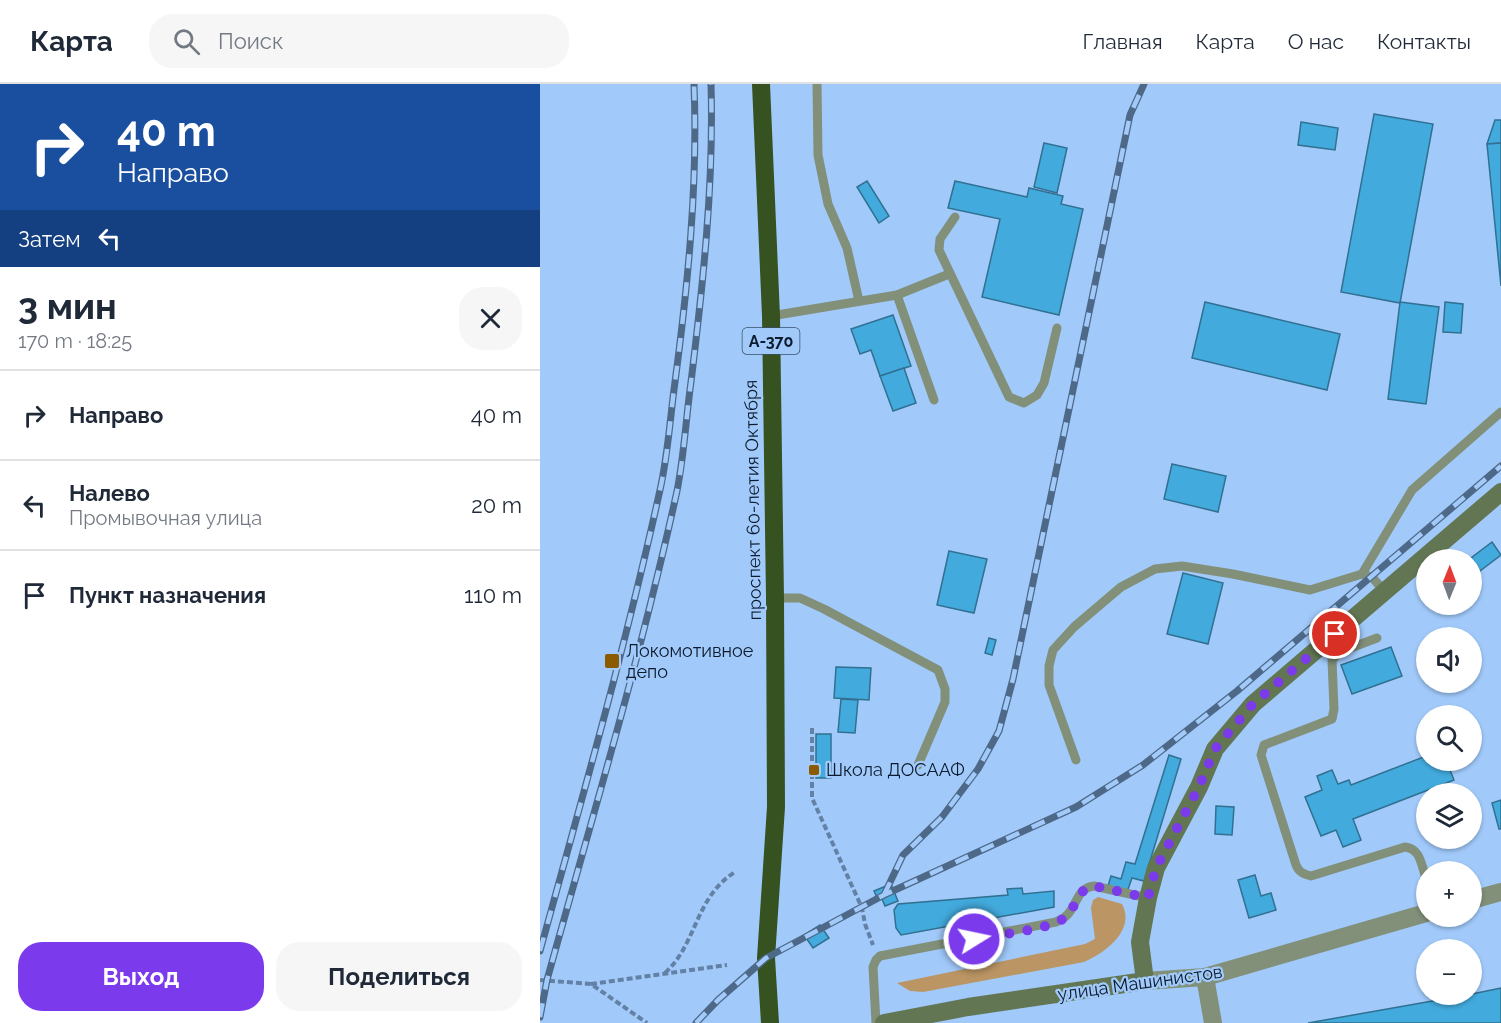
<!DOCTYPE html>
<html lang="ru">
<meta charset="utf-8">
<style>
:root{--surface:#fff;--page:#f6f6f7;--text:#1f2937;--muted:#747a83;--line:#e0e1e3;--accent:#7c3aed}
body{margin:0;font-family:Raleway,sans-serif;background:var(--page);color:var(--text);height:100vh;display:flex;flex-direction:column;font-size:22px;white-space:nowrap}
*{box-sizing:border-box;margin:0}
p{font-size:20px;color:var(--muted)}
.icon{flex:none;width:33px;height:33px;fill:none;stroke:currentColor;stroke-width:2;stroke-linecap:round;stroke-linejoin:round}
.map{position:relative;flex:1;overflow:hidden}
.sheet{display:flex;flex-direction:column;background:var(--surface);width:540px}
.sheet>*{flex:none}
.top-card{background:#1a4fa0;color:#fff;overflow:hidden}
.needle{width:39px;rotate:1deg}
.tools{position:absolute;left:876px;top:465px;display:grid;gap:12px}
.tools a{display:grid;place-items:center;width:66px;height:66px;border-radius:50%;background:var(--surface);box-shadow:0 2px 4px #0004;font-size:30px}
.pin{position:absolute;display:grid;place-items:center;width:51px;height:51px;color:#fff;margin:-26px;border:3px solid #fff;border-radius:50%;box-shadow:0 2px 6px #0007}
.me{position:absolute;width:66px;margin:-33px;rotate:80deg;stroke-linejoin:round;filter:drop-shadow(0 0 4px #0008)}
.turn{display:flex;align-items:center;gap:21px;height:126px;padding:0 18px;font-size:27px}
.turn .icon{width:78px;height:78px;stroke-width:2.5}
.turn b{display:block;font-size:42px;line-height:51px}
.then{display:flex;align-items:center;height:57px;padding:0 18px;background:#0003;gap:12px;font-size:22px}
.round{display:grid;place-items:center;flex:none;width:63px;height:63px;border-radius:24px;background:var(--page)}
.overview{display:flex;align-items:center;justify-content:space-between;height:102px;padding:0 18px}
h1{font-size:36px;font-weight:700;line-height:45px}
.primary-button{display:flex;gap:12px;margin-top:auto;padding:12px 18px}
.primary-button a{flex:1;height:69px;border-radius:24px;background:var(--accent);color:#fff;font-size:24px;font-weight:700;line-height:69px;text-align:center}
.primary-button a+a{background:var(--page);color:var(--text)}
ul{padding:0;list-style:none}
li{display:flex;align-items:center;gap:18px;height:90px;padding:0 18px;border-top:2px solid var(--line)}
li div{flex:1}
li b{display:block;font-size:22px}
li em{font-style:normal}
header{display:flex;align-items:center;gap:36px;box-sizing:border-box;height:84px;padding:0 30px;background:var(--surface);border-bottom:2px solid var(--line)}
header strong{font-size:28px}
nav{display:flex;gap:33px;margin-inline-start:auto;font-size:21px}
.search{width:420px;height:54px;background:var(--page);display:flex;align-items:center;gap:15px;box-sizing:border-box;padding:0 21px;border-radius:24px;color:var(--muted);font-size:22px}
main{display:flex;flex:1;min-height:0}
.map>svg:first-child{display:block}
.green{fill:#bb9563}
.building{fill:#42aadd;stroke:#317091;stroke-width:1.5}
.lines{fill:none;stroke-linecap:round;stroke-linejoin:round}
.path{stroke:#6381a5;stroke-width:4;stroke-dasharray:6 3;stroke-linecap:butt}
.lane{stroke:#82907a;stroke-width:9}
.street{stroke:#82907a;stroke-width:18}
.secondary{stroke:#627654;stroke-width:18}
.highway{stroke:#365221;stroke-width:18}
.rail-casing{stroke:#4e6988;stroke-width:7}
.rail{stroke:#a1cafb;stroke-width:4.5;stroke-dasharray:14;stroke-linecap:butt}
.route{stroke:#7c3aed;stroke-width:10;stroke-dasharray:0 18}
.poi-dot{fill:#8b5b01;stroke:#a1cafb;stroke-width:2}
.labels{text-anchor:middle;stroke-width:4.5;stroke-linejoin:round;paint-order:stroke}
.shield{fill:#a1cafb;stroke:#39506b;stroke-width:1.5}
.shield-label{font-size:16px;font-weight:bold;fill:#0c1b2d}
.street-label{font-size:18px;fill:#0c1b2d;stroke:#a1cafb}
.poi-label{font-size:18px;fill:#0c1b2d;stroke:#a1cafb;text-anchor:start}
</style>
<header>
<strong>Карта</strong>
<div class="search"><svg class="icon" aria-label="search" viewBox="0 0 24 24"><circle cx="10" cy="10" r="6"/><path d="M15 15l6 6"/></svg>Поиск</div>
<nav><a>Главная</a><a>Карта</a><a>О нас</a><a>Контакты</a></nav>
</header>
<main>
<section class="sheet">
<div class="top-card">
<div class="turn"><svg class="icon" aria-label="right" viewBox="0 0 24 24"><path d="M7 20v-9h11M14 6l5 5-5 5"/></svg><div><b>40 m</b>Направо</div></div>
<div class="then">Затем<svg class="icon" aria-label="left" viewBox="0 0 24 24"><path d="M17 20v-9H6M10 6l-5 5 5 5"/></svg></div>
</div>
<div class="overview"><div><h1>3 мин</h1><p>170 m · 18:25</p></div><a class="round"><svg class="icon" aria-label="close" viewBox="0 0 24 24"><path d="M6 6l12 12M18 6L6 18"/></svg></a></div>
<ul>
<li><svg class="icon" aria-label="right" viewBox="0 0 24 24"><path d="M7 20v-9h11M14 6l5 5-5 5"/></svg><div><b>Направо</b></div><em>40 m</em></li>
<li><svg class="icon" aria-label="left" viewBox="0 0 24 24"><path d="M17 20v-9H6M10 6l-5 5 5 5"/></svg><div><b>Налево</b><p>Промывочная улица</p></div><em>20 m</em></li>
<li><svg class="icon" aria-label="arrive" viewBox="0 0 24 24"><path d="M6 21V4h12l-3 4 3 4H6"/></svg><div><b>Пункт назначения</b></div><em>110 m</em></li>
</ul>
<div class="primary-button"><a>Выход</a><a>Поделиться</a></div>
</section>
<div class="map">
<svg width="961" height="939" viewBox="0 0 961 939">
<rect width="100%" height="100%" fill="#a1cafb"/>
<!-- green -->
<path class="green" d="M558,813L582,820C596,846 565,869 544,878L383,908L370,907L357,899L545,860L555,855L551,824L553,816Z"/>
<!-- building -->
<g class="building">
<polygon points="834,30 893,40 860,219 801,208"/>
<polygon points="955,36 961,36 961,59 947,60"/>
<polygon points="761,38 798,44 795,66 758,61"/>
<polygon points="504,59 527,64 517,109 494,103"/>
<polygon points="961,59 961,202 947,60"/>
<polygon points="327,97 349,132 339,139 317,103"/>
<polygon points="415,97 487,113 489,104 523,112 521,120 543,125 519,231 442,213 460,135 408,124"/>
<polygon points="665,218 800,250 787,306 652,274"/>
<polygon points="860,218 899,223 886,320 848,315"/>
<polygon points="905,218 923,220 921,249 903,248"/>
<polygon points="353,231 371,282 340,292 331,266 320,270 311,245"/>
<polygon points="364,284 376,319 353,327 340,292"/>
<polygon points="632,380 686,392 678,428 624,415"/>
<polygon points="952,458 961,471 940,487 931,474"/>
<polygon points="409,467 447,475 434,529 397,521"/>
<polygon points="643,489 683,499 668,560 627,550"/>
<polygon points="449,554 456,556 452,571 445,569"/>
<polygon points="851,563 862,592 812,610 801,581"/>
<polygon points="296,583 331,584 329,616 294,614"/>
<polygon points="301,615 318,616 315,649 298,648"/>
<rect x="276" y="650" width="15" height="44"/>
<polygon points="629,671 641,675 604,797 592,794 587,808 568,802 571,792 581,795 586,778 595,780"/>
<polygon points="886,672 886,676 906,676 914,696 813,735 821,756 803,763 796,746 781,752 765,713 782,706 777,692 792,686 798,700 809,696 811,701"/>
<polygon points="961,716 961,745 959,745 952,719"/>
<polygon points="676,722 694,723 692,751 675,750"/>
<polygon points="715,791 721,812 731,809 736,826 709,834 698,796"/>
<polygon points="351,800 358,817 345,822 342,815 338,816 334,807"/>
<polygon points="482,804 483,810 514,807 514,823 361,851 356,844 354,826 358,820 468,811 467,805"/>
<polygon points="280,841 289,854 273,864 264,851"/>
<polygon points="961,904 961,939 768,939 932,910"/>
</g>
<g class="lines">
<!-- path -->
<g class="path">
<polyline points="272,644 272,714 322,824 325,840 333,861"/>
<path d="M125,889C157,860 155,813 195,788"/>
<polyline points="0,896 51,900 107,939"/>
<polyline points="51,900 187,881"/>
</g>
<!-- lane -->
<g class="lane">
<polyline points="277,0 278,71 288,120 307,164 319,217"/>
<polyline points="415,133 400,155 399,166 469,313 484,319 497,311 504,299 517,244"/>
<polyline points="357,211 394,316"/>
<polyline points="231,232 357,211 409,190"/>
<polyline points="822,490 872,406 961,328"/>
<polyline points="235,514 260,514 284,525 398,586 405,605 405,618 378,681"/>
<path d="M837,554L800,568L792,576L794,625L792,635L724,661L721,671L756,781C759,788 763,790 771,792L865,763C881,765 881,781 886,794"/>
<polyline points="536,676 509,601 509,582 513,566 534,543 581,503 615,485 642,482 693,490 770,506 822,490 832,493 844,507"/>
<path d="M336,939L333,883L336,876L340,872L516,838C520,836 525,834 528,830C538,819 537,804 554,802L608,814"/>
</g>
<!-- street -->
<g class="street">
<polyline points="932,816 961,808"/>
<polyline points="665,893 673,939"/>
<polyline points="605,897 665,893 886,829"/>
</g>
<!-- secondary -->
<polyline class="secondary" points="344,939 428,923 605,897 600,858 608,814 616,784 659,703 675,665 713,620 961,408"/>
<!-- highway -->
<polyline class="highway" points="221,0 231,232 235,514 236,723 226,874 230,939"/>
<!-- rail casing -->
<g class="rail-casing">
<g id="rail">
<polyline points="344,811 363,771 402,733 438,685 459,647 473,595 590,31 604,0"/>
<path d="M0,867C42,714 86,561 120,406C128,371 130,334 135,298C148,200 158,99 154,0"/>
<path d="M0,933L7,896C52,734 101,572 137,407C144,372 146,334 151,298C163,200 174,99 171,0"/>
<polyline points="156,939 178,916 226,874 344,811 536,723 603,681 697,607 961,382"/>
</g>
</g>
<!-- rail -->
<use href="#rail" class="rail"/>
</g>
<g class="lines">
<!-- route -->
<path class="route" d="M434,855C458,850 504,847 523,835C537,826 535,805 554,802L608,814L616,784L659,703L675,665L713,620L795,550"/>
</g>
<!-- markers -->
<g class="poi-dot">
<rect x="64" y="569" width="16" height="16" rx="3"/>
<rect x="268" y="680" width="12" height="12" rx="3"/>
</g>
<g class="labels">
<!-- shield labels -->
<rect class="shield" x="202.5" y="244" width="57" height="26" rx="4.5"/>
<g class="shield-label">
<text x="231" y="263">А-370</text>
</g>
<!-- street labels -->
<g class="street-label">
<text transform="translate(213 416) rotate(-91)" y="6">проспект 60-летия Октября</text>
<text transform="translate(600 899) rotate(-8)" y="6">улица Машинистов</text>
</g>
<!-- poi labels -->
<g class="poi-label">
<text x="86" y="573">Локомотивное<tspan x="86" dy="21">депо</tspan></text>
<text x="286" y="692">Школа ДОСААФ</text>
</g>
</g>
</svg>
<div class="tools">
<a><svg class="needle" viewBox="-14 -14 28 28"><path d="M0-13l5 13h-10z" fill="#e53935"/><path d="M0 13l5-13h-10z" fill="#747a83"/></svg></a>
<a><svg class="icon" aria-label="sound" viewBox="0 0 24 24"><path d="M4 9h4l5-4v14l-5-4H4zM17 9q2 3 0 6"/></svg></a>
<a><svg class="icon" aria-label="search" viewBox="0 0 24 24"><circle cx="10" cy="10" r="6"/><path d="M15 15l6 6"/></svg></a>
<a><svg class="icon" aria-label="layers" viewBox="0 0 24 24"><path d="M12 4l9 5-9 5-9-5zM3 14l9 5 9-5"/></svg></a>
<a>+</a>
<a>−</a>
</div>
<div class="pin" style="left:795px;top:550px;background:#d93025"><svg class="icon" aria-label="arrive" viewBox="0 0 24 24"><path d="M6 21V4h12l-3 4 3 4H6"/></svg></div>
<svg class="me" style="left:434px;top:855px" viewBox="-20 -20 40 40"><circle r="17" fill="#7c3aed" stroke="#fff" stroke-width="3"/><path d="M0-11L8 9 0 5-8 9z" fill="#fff"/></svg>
</div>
</main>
